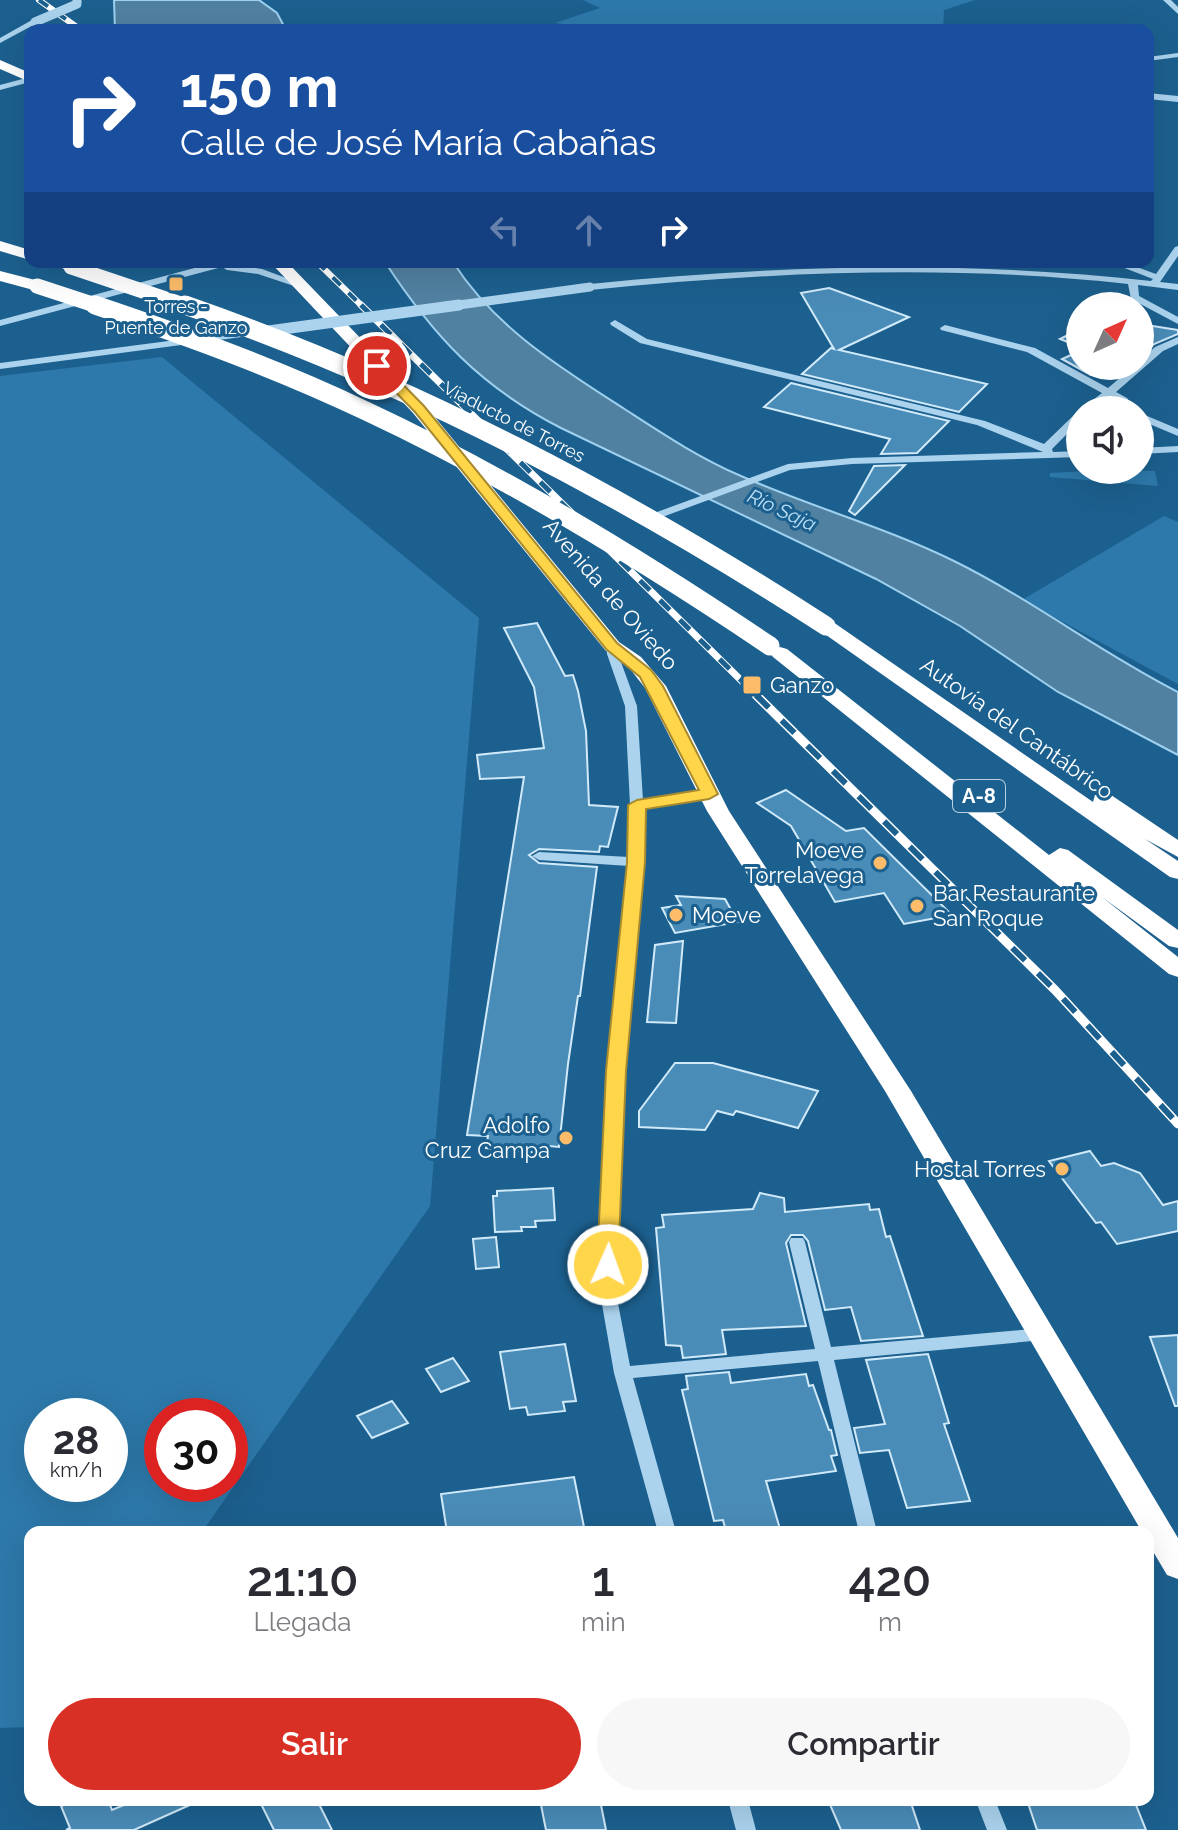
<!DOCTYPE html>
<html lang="es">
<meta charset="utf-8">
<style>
:root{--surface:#fff;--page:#f7f7f7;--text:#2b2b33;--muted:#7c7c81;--accent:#d93025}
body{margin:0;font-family:Raleway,sans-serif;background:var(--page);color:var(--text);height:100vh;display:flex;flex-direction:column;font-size:30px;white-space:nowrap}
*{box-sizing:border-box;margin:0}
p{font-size:26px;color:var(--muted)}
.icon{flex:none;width:44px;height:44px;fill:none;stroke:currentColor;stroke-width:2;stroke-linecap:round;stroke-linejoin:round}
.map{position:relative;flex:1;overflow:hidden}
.panel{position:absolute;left:24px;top:1526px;width:1130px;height:280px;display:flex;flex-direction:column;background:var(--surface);border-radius:16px;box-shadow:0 8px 32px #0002}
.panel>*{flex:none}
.top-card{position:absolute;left:24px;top:24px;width:1130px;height:244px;border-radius:16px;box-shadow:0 8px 32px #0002;background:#1a4fa0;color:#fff;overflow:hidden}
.needle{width:52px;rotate:45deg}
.tools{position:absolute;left:1066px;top:292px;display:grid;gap:16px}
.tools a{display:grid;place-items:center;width:88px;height:88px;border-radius:50%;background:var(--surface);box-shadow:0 8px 32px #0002;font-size:40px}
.speed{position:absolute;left:24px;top:1398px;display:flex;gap:16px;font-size:40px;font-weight:700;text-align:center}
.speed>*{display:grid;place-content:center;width:104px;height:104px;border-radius:50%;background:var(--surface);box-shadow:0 8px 32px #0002;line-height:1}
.speed small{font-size:20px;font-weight:400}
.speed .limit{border:12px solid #d22;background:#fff;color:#111}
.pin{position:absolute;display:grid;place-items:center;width:68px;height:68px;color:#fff;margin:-34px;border:4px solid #fff;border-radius:50%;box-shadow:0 2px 8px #0007}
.me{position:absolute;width:88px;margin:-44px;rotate:2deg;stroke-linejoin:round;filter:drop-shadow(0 0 6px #0008)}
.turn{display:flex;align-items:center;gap:28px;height:168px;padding:0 24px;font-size:36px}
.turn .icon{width:104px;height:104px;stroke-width:2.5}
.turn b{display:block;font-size:56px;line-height:68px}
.lanes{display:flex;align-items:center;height:76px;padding:0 24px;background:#0003;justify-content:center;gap:40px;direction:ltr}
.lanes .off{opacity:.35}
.eta{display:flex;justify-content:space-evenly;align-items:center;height:136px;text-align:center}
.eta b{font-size:48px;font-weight:600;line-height:56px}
.action{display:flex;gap:16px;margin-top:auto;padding:16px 24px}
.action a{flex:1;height:92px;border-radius:48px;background:var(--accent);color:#fff;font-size:32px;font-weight:600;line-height:92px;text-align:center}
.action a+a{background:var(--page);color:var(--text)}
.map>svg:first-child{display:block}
.green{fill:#2d79ab;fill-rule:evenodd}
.water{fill:#5181a1;stroke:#9ed0ef;stroke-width:2}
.building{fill:#4a8cb8;stroke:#d1eafa;stroke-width:2}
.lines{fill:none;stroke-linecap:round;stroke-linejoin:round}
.minor{fill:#abd3ee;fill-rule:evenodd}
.highway{fill:#fff;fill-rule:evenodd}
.rail-far2-casing{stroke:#fff;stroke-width:6}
.rail-far1-casing{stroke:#fff;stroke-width:7}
.rail-casing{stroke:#fff;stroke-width:9}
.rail-far2{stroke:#1c608f;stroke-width:4;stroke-dasharray:11;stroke-linecap:butt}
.rail-far1{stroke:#1c608f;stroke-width:5;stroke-dasharray:14;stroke-linecap:butt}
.rail{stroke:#1c608f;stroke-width:6;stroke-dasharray:18;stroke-linecap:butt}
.minor-bridge-far1{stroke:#abd3ee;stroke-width:9}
.minor-bridge{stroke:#abd3ee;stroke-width:11}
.highway-bridge-far1{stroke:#fff;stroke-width:15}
.highway-bridge{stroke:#fff;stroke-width:19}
.route{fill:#ffd54a;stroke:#a68a30;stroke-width:2}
.poi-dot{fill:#fdbc69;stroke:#1c608f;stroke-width:3}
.labels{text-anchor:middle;stroke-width:6;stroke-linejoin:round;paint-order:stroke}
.far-poi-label{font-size:18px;fill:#fff;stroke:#1c608f}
.far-street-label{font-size:18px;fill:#fff;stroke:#1c608f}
.far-water-label{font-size:20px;font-style:italic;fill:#b7ddf5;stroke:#1c608f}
.shield{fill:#1c608f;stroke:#bbcfdd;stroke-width:2}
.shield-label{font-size:20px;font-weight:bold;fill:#fff}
.street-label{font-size:22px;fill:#fff;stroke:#1c608f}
.poi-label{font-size:22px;fill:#fff;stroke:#1c608f;text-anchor:start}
</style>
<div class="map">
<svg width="1178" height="1830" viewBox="0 0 1178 1830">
<rect width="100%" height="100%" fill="#1c608f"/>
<!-- green -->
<g class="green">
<polygon points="583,0 975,0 944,10 943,30 725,30 705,27 617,30 555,23 600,8"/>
<path d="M162,357L479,618L430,1206L202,1532H30V1727L0,1728V376ZM42,1416H110V1484H42ZM162,1416H230V1484H162Z"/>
<polygon points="1105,470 1155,471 1158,486 1050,477 1050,473"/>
<polygon points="1164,516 1178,522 1178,684 1022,600"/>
</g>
<!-- water -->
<g class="water">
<polygon points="114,0 259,0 277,13 286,30 115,30"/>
<path d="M385,262H453C495,328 561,368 626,410C663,434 699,458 741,476C811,507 885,527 954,561C1031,599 1101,653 1178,692V755L1058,692L960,626L876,579L561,428C481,387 434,337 385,262Z"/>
</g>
<!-- building -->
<g class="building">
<polygon points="829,288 909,317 839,350 987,384 959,412 802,374 831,348 834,349 801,293"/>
<polygon points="1140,324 1178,330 1178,334 1154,344 1143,354 1140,353"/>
<polygon points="1080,329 1080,366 1109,366 1091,375 1062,359 1071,355 1070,343 1060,339"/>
<polygon points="791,383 949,421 917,453 881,454 890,439 764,407"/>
<polygon points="905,465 855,515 849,511 874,466"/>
<polygon points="537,623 565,676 573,675 578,691 586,731 589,805 618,807 608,847 600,846 599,852 539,849 529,855 539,863 597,867 580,996 578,996 568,1064 559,1147 549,1146 550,1154 486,1148 488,1136 467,1135 524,777 480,779 477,755 544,748 534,687 504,628"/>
<polygon points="786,790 846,831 864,828 952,915 904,924 884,893 835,902 791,826 757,803"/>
<polygon points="676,896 725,899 738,922 675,933 662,908 681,905"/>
<polygon points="683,941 676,1023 647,1022 655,945"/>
<polygon points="675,1063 713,1063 818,1091 798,1128 736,1111 733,1115 717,1111 705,1130 639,1127 639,1111"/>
<polygon points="1090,1151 1101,1166 1114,1163 1140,1173 1163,1205 1178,1201 1178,1231 1117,1244 1101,1222 1096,1223 1049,1161"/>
<polygon points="553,1188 555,1220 535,1221 536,1227 521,1227 522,1231 495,1232 493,1196 497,1196 497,1191"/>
<polygon points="760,1193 784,1198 785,1212 869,1204 870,1210 879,1209 886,1237 890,1236 923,1336 861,1341 851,1307 825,1310 808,1241 803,1235 791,1235 786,1243 806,1326 722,1330 726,1354 683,1358 681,1346 666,1345 656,1228 664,1227 662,1215 753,1209"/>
<polygon points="496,1237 499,1267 476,1269 473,1239"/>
<polygon points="1178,1335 1178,1406 1175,1406 1150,1337"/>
<polygon points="565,1344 576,1401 563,1402 565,1411 528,1415 526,1407 510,1409 500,1352"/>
<polygon points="928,1354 949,1423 944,1424 970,1501 907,1508 889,1450 860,1453 854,1428 885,1424 866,1360"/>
<polygon points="453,1358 469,1381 441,1392 426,1369"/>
<polygon points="729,1372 731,1383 806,1374 809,1386 813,1385 829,1430 831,1430 837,1455 831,1456 836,1471 766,1481 780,1529 726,1532 723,1520 714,1521 682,1390 688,1389 686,1376"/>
<polygon points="392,1401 408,1423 372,1438 357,1416"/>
<polygon points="574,1477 585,1532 447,1532 441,1494"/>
<polygon points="76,1800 108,1800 112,1810 136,1800 201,1800 134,1830 66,1830 70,1828 61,1806"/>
<polygon points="259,1800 317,1800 332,1830 274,1830"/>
<polygon points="540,1800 600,1800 606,1830 546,1830"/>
<polygon points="828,1800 910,1800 920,1830 841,1830"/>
<polygon points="1027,1800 1134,1800 1146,1830 1037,1830"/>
</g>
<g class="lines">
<!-- minor -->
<g class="minor">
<polygon points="1163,0 1171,0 1178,7 1178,14"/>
<polygon points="32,20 39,22 0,43 0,38"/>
<polygon points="1178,53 1178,57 1148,61 1148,57"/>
<polygon points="30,77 30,82 0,90 0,85"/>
<polygon points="1148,93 1178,96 1178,102 1148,99"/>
<path d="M1178,246V256L1160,282L1178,284V290L1138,285L1139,296L1178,317V324L1131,299L1128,284C949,264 769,272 590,290L585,287L590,284C777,265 964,260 1151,281L1153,279L1109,262H1123L1156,274L1175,247Z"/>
<polygon points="217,262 243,262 235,265 262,269 305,285 300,288 258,274 227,270 222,267 0,326 0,320"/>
<polygon points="615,320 647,339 985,421 1044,444 1076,413 1080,412 1080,421 1052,449 1053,452 1080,451 1080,457 852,464 790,470 646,523 638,523 638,519 788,464 852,458 1043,452 977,425 640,343 611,325 610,323"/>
<polygon points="945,325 1035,348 1108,388 1134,366 1140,366 1140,360 1155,347 1178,337 1178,344 1163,351 1116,392 1127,398 1136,410 1126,410 1119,402 1110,397 1092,410 1080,410 1102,393 1027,352 941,330 940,328"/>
<polygon points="245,331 250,334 249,336 0,369 0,363"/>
<polygon points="1140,413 1178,429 1178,436 1140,420"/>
<polygon points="1178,446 1178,452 1140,454 1140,448"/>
<polygon points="612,642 618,646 621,662 637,706 643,800 709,790 716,794 709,798 644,808 643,862 624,1071 616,1293 630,1366 815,1349 789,1242 791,1238 803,1238 805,1242 831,1347 1043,1328 1049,1330 1051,1334 1049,1338 1043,1340 834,1360 877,1532 859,1532 818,1361 633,1378 676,1532 658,1532 614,1373 600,1293 608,1071 629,866 539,860 532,856 539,852 629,857 630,805 625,706 607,654 606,646"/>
<polygon points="728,1800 748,1800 756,1830 736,1830"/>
<polygon points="979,1800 995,1800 1007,1830 987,1830 977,1804"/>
</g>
<!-- highway -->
<g class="highway">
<polygon points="0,60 30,73 30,82 0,69"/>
<polygon points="0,241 30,250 30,260 0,251"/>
<polygon points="48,262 72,262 79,267 71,272"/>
<polygon points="270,262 287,262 425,405 619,642 641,657 666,686 729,811 911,1091 1178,1538 1178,1579 1167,1575 1148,1543 1148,1532 1142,1532 885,1091 707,811 645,688 627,665 605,650 413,413"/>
<polygon points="0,271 43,282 45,286 37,291 0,281"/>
<polygon points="826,620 833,622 1093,802 1095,795 1111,795 1178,840 1178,857 1145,839 1178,861 1178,879 1170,877 819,630 816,626 819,622"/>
<polygon points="780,647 787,649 1049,855 1060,848 1068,850 1178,930 1178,948 1169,946 1102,897 1178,957 1178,977 1169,974 773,657 770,653"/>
</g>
<!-- rail-far2 casing -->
<g class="rail-far2-casing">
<g id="rail-far2">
<polyline points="39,0 81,30"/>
<polyline points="317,262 363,307"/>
</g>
</g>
<!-- rail-far1 casing -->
<g class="rail-far1-casing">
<polyline id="rail-far1" points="361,305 758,697"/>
</g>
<!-- rail casing -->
<g class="rail-casing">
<polyline id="rail" points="756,695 1055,990 1178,1124"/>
</g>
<!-- rail-far2 -->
<use href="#rail-far2" class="rail-far2"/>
<!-- rail-far1 -->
<use href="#rail-far1" class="rail-far1"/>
<!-- rail -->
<use href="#rail" class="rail"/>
<!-- minor-bridge-far1 -->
<g class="minor-bridge-far1">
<polyline points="35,22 77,4 77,0"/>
<polyline points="444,307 590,287"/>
</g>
<!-- minor-bridge -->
<polyline class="minor-bridge" points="261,332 459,305"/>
<!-- highway-bridge-far1 -->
<g class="highway-bridge-far1">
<polyline points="71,267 190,307"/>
<polyline points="37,286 101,307"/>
</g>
<!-- highway-bridge -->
<g class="highway-bridge">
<path d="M95,305C187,336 278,369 366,411C507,477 641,559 770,646"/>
<path d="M185,305C413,384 623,495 826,626"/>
</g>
</g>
<!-- route -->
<polygon class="route" points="373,363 382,363 424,406 617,643 651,670 663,686 718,794 709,799 646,809 645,862 626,1071 618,1265 615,1270 600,1270 597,1265 606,1071 627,862 628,805 637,800 699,790 640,677 606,649 415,412 373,369"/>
<!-- markers -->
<g class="poi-dot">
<rect x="168" y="276" width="16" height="16" rx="4"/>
<rect x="742" y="675" width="20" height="20" rx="4"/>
<circle cx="880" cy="863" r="8"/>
<circle cx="917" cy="906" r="8"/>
<circle cx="676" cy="915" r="8"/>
<circle cx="566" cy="1138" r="8"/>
<circle cx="1062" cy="1169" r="8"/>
</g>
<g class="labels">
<!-- far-poi labels -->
<g class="far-poi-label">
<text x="176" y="313">Torres -<tspan x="176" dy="21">Puente de Ganzo</tspan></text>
</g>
<!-- far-street labels -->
<g class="far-street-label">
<text transform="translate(514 422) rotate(27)" y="6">Viaducto de Torres</text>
</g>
<!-- far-water labels -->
<g class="far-water-label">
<text transform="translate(782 510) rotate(25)" y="7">Río Saja</text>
</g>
<!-- shield labels -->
<rect class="shield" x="953" y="780" width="52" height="32" rx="6"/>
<g class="shield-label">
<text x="979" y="803">A-8</text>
</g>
<!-- street labels -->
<g class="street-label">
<text transform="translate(611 594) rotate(49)" y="8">Avenida de Oviedo</text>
<text transform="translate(1017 728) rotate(35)" y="8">Autovía del Cantábrico</text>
</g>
<!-- poi labels -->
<g class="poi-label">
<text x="770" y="693">Ganzo</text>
<text x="864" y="858" text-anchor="end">Moeve<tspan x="864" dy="25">Torrelavega</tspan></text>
<text x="933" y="901">Bar Restaurante<tspan x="933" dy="25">San Roque</tspan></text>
<text x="692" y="923">Moeve</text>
<text x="550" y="1133" text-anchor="end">Adolfo<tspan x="550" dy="25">Cruz Campa</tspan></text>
<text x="1046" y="1177" text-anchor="end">Hostal Torres</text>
</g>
</g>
</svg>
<div class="tools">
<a><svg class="needle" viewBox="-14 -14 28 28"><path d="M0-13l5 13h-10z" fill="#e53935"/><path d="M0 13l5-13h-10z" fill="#7c7c81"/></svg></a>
<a><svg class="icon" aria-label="sound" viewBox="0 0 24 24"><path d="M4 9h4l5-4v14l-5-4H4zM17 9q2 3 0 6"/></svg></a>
</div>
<div class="speed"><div>28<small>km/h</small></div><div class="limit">30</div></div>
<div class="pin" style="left:377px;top:366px;background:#d93025"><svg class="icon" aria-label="arrive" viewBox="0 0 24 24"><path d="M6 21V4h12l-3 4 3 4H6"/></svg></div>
<svg class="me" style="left:608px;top:1265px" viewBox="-20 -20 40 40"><circle r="17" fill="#ffd54a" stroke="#fff" stroke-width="3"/><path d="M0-11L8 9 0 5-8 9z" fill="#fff"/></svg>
<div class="top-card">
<div class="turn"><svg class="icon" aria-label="right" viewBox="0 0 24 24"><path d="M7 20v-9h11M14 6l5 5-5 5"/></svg><div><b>150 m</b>Calle de José María Cabañas</div></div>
<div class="lanes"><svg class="icon off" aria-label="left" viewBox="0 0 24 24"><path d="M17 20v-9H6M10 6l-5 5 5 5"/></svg><svg class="icon off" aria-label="ahead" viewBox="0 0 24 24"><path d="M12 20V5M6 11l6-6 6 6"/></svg><svg class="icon" aria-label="right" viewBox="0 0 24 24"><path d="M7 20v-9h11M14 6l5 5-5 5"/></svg></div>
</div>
<section class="panel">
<div class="eta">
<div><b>21:10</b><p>Llegada</p></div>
<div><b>1</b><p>min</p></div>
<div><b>420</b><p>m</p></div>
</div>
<div class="action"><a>Salir</a><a>Compartir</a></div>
</section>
</div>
